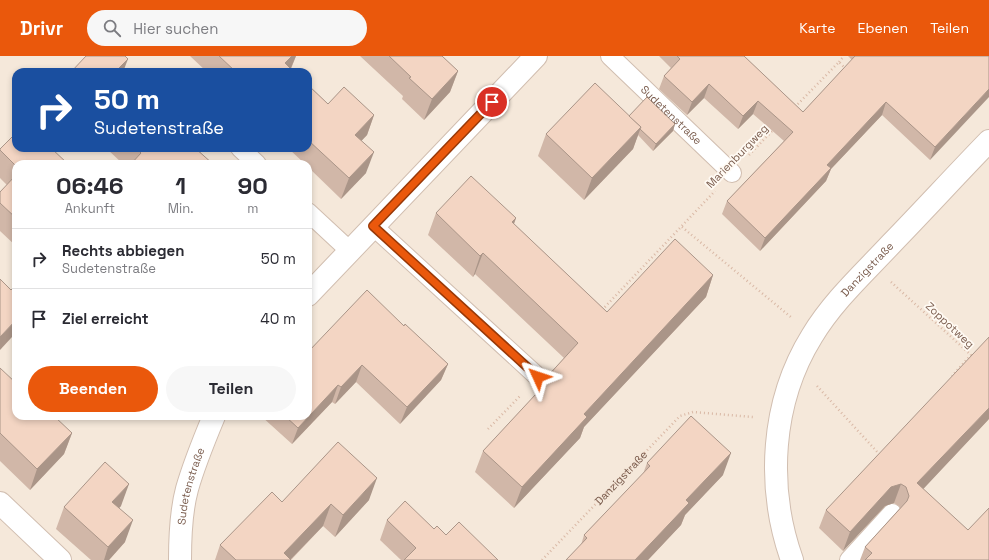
<!DOCTYPE html>
<html lang="de">
<meta charset="utf-8">
<style>
:root{--surface:#fff;--page:#f7f7f7;--text:#2b2b33;--muted:#7c7c81;--line:#e1e1e2;--accent:#ea580c}
body{margin:0;font-family:"Space Grotesk",sans-serif;background:var(--page);color:var(--text);height:100vh;display:flex;flex-direction:column;font-size:15px;white-space:nowrap}
*{box-sizing:border-box;margin:0}
p{font-size:13px;color:var(--muted)}
.icon{flex:none;width:22px;height:22px;fill:none;stroke:currentColor;stroke-width:2;stroke-linecap:round;stroke-linejoin:round}
.map{position:relative;flex:1;overflow:hidden}
.drawer{position:absolute;left:12px;top:104px;width:300px;height:260px;display:flex;flex-direction:column;background:var(--surface);border-radius:12px;box-shadow:0 2px 6px #0003}
.drawer>*{flex:none}
.hud{position:absolute;left:12px;top:12px;width:300px;height:84px;border-radius:12px;box-shadow:0 2px 6px #0003;background:#1a4fa0;color:#fff;overflow:hidden}
.pin{position:absolute;display:grid;place-items:center;width:34px;height:34px;color:#fff;margin:-17px;border:2px solid #fff;border-radius:50%;box-shadow:0 1px 4px #0007}
.me{position:absolute;width:44px;margin:-22px;rotate:312deg;stroke-linejoin:round;filter:drop-shadow(0 0 3px #0008)}
.turn{display:flex;align-items:center;gap:14px;height:84px;padding:0 16px;font-size:18px}
.turn .icon{width:52px;height:52px;stroke-width:2.5}
.turn b{display:block;font-size:28px;line-height:34px}
.eta{display:flex;justify-content:space-evenly;align-items:center;height:68px;text-align:center}
.eta b{font-size:24px;font-weight:700;line-height:28px}
.cta{display:flex;gap:8px;margin-top:auto;padding:8px 16px}
.cta a{flex:1;height:46px;border-radius:24px;background:var(--accent);color:#fff;font-size:16px;font-weight:700;line-height:46px;text-align:center}
.cta a+a{background:var(--page);color:var(--text)}
ul{padding:0;list-style:none}
li{display:flex;align-items:center;gap:12px;height:60px;padding:0 16px;border-top:1px solid var(--line)}
li div{flex:1}
li b{display:block;font-size:15px}
li em{font-style:normal}
header{display:flex;align-items:center;gap:24px;box-sizing:border-box;height:56px;padding:0 20px;background:var(--accent);color:#fff}
header strong{font-size:19px}
nav{display:flex;gap:22px;margin-inline-start:auto;font-size:14px}
.search{width:280px;height:36px;background:var(--page);display:flex;align-items:center;gap:10px;box-sizing:border-box;padding:0 14px;border-radius:22px;color:var(--muted);font-size:15px}
.map>svg:first-child{display:block}
.residential{fill:#f5e8da;fill-rule:evenodd}
.lines{fill:none;stroke-linecap:round;stroke-linejoin:round}
.lane-casing{stroke:#d1beb0;stroke-width:20}
.street-casing{stroke:#d1beb0;stroke-width:24}
.path{stroke:#d9b8a5;stroke-width:2.5;stroke-dasharray:1 3;stroke-linecap:butt}
.lane{stroke:#fff;stroke-width:18}
.street{stroke:#fff;stroke-width:22}
.wall{fill:#d1b7a8}
.shaded-wall{fill:#aa9588}
.building{fill:#f3d5c3;stroke:#aa9588}
.route-casing{stroke:#983908;stroke-width:10}
.route{stroke:#ea580c;stroke-width:7}
.labels{text-anchor:middle;stroke-width:3.5;stroke-linejoin:round;paint-order:stroke}
.street-label{font-size:11px;fill:#7a5c4d;stroke:#fffaf3}
</style>
<header>
<strong>Drivr</strong>
<div class="search"><svg class="icon" aria-label="search" viewBox="0 0 24 24"><circle cx="10" cy="10" r="6"/><path d="M15 15l6 6"/></svg>Hier suchen</div>
<nav><a>Karte</a><a>Ebenen</a><a>Teilen</a></nav>
</header>
<div class="map">
<svg width="989" height="504" viewBox="0 0 989 504">
<rect width="100%" height="100%" fill="#fdf6ec"/>
<!-- residential -->
<path class="residential" d="M0,0H989V504H0ZM16,16H308V92H16ZM16,108H308V360H16Z"/>
<g class="lines">
<!-- lane casing -->
<g class="lane-casing">
<g id="lane">
<path id="s2" d="M610,0L732,117"/>
<polyline points="240,92 257,108"/>
<polyline points="308,156 350,195"/>
<polyline points="373,170 538,321"/>
<polyline points="849,504 892,457"/>
</g>
</g>
<!-- street casing -->
<g class="street-casing">
<g id="street">
<polyline points="308,239 536,0"/>
<polyline points="0,447 60,504"/>
<path id="s3" d="M180,504C180,481 181,455 187,433C194,408 204,384 214,360"/>
<path id="s4" d="M792,504C766,431 771,346 812,280C833,245 864,217 891,188C924,154 956,119 989,85"/>
</g>
</g>
<!-- path -->
<g class="path">
<polyline points="839,6 844,0"/>
<polyline points="795,51 839,6 847,14"/>
<polyline points="749,99 775,72"/>
<polyline points="682,171 792,262"/>
<polyline points="891,226 971,299 952,320"/>
<polyline points="602,254 715,135"/>
<polyline points="817,330 880,399"/>
<polyline points="488,373 521,339"/>
<path id="s1" d="M542,504L680,360L693,356L753,361"/>
</g>
<!-- lane -->
<use href="#lane" class="lane"/>
<!-- street -->
<use href="#street" class="street"/>
</g>
<!-- wall -->
<g class="wall">
<polygon points="190,0 296,0 291,13 294,16 207,16"/>
<polygon points="360,0 442,0 458,15 450,36 424,64 402,43 403,40"/>
<polygon points="659,0 744,0 803,56 852,4 848,0 989,0 930,104 882,59 831,113 826,125 760,195 722,158 727,145 784,85 753,58 738,73 704,42 687,59 659,33 664,20 671,12"/>
<polygon points="308,29 328,48 374,59 367,79 361,85 366,117 341,143 308,111 308,108 305,108 288,92 308,92"/>
<polygon points="629,60 675,68 673,75 653,95 638,79 633,93 584,144 538,100 546,78"/>
<polygon points="106,92 202,92 200,97 213,108 123,108"/>
<polygon points="0,93 16,108 16,190 0,175 0,136 7,129 0,122"/>
<polygon points="436,157 516,162 514,168 607,256 713,219 706,241 584,371 580,382 514,452 475,416 483,395 542,332 546,322 564,302 475,218 473,221 428,179"/>
<polygon points="16,229 16,284 12,281 11,234"/>
<polygon points="404,270 448,308 441,324 400,368 356,326 335,348 332,346 292,388 261,360 308,360 308,296"/>
<polygon points="0,312 16,360 72,377 64,398 30,434 0,405"/>
<polygon points="95,360 100,360 98,363"/>
<polygon points="989,363 923,433 989,504 860,504 865,491 900,452 899,450 894,447 885,450 843,495 819,472 826,454"/>
<polygon points="647,407 723,419 685,459 681,469 648,504 566,504 581,489 584,479 643,418"/>
<polygon points="369,444 335,481 323,470 291,504 215,504 220,489 282,446"/>
<polygon points="121,450 119,452 125,486 109,504 91,504 56,473 64,451"/>
<polygon points="387,464 434,473 498,504 401,504 380,484"/>
</g>
<!-- shaded-wall -->
<g class="shaded-wall">
<polygon points="292,0 296,0 290,14 285,7"/>
<polygon points="128,3 123,16 115,16"/>
<polygon points="458,15 450,36 424,64 432,43"/>
<polygon points="709,28 704,42 687,59 692,46"/>
<polygon points="989,33 989,41 930,104 935,91"/>
<polygon points="758,45 753,58 738,73 743,60"/>
<polygon points="886,46 882,59 831,113 826,125 760,195 765,182 827,109"/>
<polygon points="374,59 367,79 348,99 355,79"/>
<polygon points="675,68 673,75 653,95 656,88"/>
<polygon points="641,71 633,93 584,144 592,122"/>
<polygon points="47,92 59,92 43,108"/>
<polygon points="193,92 202,92 200,97"/>
<polygon points="374,96 366,117 341,143 349,122"/>
<polygon points="516,162 508,183 512,166"/>
<polygon points="483,197 475,218 473,221 480,200"/>
<polygon points="713,219 706,241 584,371 580,382 514,452 522,431 584,358"/>
<polygon points="16,264 16,271 12,281 0,294 0,281"/>
<polygon points="448,308 441,324 400,368 407,351"/>
<polygon points="362,309 356,326 335,348 341,331"/>
<polygon points="338,329 332,346 292,388 298,372"/>
<polygon points="989,352 989,363 911,446 917,427"/>
<polygon points="72,377 64,398 30,434 37,413"/>
<polygon points="731,397 723,419 685,459 681,469 648,504 635,504 686,444"/>
<polygon points="377,422 369,444 335,481 343,459"/>
<polygon points="129,428 121,450 104,468 112,446"/>
<polygon points="901,428 894,447 885,450 843,495 850,476 891,431"/>
<polygon points="331,448 323,470 290,504 284,497"/>
<polygon points="133,464 125,486 109,504 104,504 108,491"/>
</g>
<!-- building -->
<g class="building">
<polygon points="86,0 125,0 128,3 115,16 71,16"/>
<polygon points="219,0 292,0 285,7 294,16 236,16"/>
<polygon points="389,0 442,0 458,15 432,43 409,22 411,21"/>
<polygon points="677,0 744,0 803,56 855,0 989,0 989,33 935,91 886,46 827,109 831,112 765,182 727,145 793,76 758,45 743,60 709,28 692,46 664,20 680,3"/>
<polygon points="595,27 641,71 592,122 546,78"/>
<polygon points="308,29 328,48 344,31 374,59 355,79 374,96 349,122 308,84"/>
<polygon points="647,41 675,68 656,88 640,73 641,71 629,60"/>
<polygon points="16,77 16,92 51,92 68,108 16,108 16,110 0,94 0,93"/>
<polygon points="136,92 195,92 213,108 131,108 141,97"/>
<polygon points="16,119 16,162 0,147 0,136"/>
<polygon points="471,120 516,162 512,166 607,256 675,183 713,219 584,358 587,361 522,431 483,395 549,324 546,322 578,287 483,197 480,200 436,157"/>
<polygon points="0,223 11,234 16,229 16,264 0,281"/>
<polygon points="367,234 404,270 405,268 448,308 407,351 362,309 341,331 338,329 298,372 285,360 308,360 308,296"/>
<polygon points="989,281 989,352 917,427 968,474 989,452 989,504 865,504 872,497 865,491 907,445 909,440 906,431 901,428 891,431 850,476 826,454"/>
<polygon points="0,312 16,327 16,360 54,360 72,377 37,413 0,377"/>
<polygon points="691,360 731,397 686,444 689,447 635,504 566,504 587,482 584,479 650,410 647,407"/>
<polygon points="338,386 377,422 343,459 331,448 284,497 291,504 236,504 220,489 272,436 282,446"/>
<polygon points="105,406 129,428 112,446 133,464 108,491 64,451"/>
<polygon points="405,445 434,473 437,470 446,479 459,466 498,504 404,504 416,492 387,464"/>
</g>
<g class="lines">
<!-- route casing -->
<g class="route-casing">
<polyline id="route" points="492,46 373,170 538,321"/>
</g>
<!-- route -->
<use href="#route" class="route"/>
</g>
<g class="labels">
<!-- street labels -->
<g class="street-label">
<text dy="4" stroke="none"><textPath href="#s2" startOffset="85">Sudetenstraße</textPath></text>
<text transform="translate(737 100) rotate(-46)" y="4">Marienburgweg</text>
<text dy="4" stroke="none"><textPath href="#s4" startOffset="319">Danzigstraße</textPath></text>
<text transform="translate(950 269) rotate(43)" y="4">Zoppotweg</text>
<text dy="4" stroke="none"><textPath href="#s1" startOffset="114">Danzigstraße</textPath></text>
<text dy="4" stroke="none"><textPath href="#s3" startOffset="75">Sudetenstraße</textPath></text>
</g>
</g>
</svg>
<div class="pin" style="left:492px;top:46px;background:#d93025"><svg class="icon" aria-label="arrive" viewBox="0 0 24 24"><path d="M6 21V4h12l-3 4 3 4H6"/></svg></div>
<svg class="me" style="left:538px;top:321px" viewBox="-20 -20 40 40"><path d="M0-17L14 15 0 8-14 15z" fill="#ea580c" stroke="#fff" stroke-width="4"/></svg>
<div class="hud">
<div class="turn"><svg class="icon" aria-label="right" viewBox="0 0 24 24"><path d="M7 20v-9h11M14 6l5 5-5 5"/></svg><div><b>50 m</b>Sudetenstraße</div></div>
</div>
<section class="drawer">
<div class="eta">
<div><b>06:46</b><p>Ankunft</p></div>
<div><b>1</b><p>Min.</p></div>
<div><b>90</b><p>m</p></div>
</div>
<ul>
<li><svg class="icon" aria-label="right" viewBox="0 0 24 24"><path d="M7 20v-9h11M14 6l5 5-5 5"/></svg><div><b>Rechts abbiegen</b><p>Sudetenstraße</p></div><em>50 m</em></li>
<li><svg class="icon" aria-label="arrive" viewBox="0 0 24 24"><path d="M6 21V4h12l-3 4 3 4H6"/></svg><div><b>Ziel erreicht</b></div><em>40 m</em></li>
</ul>
<div class="cta"><a>Beenden</a><a>Teilen</a></div>
</section>
</div>
